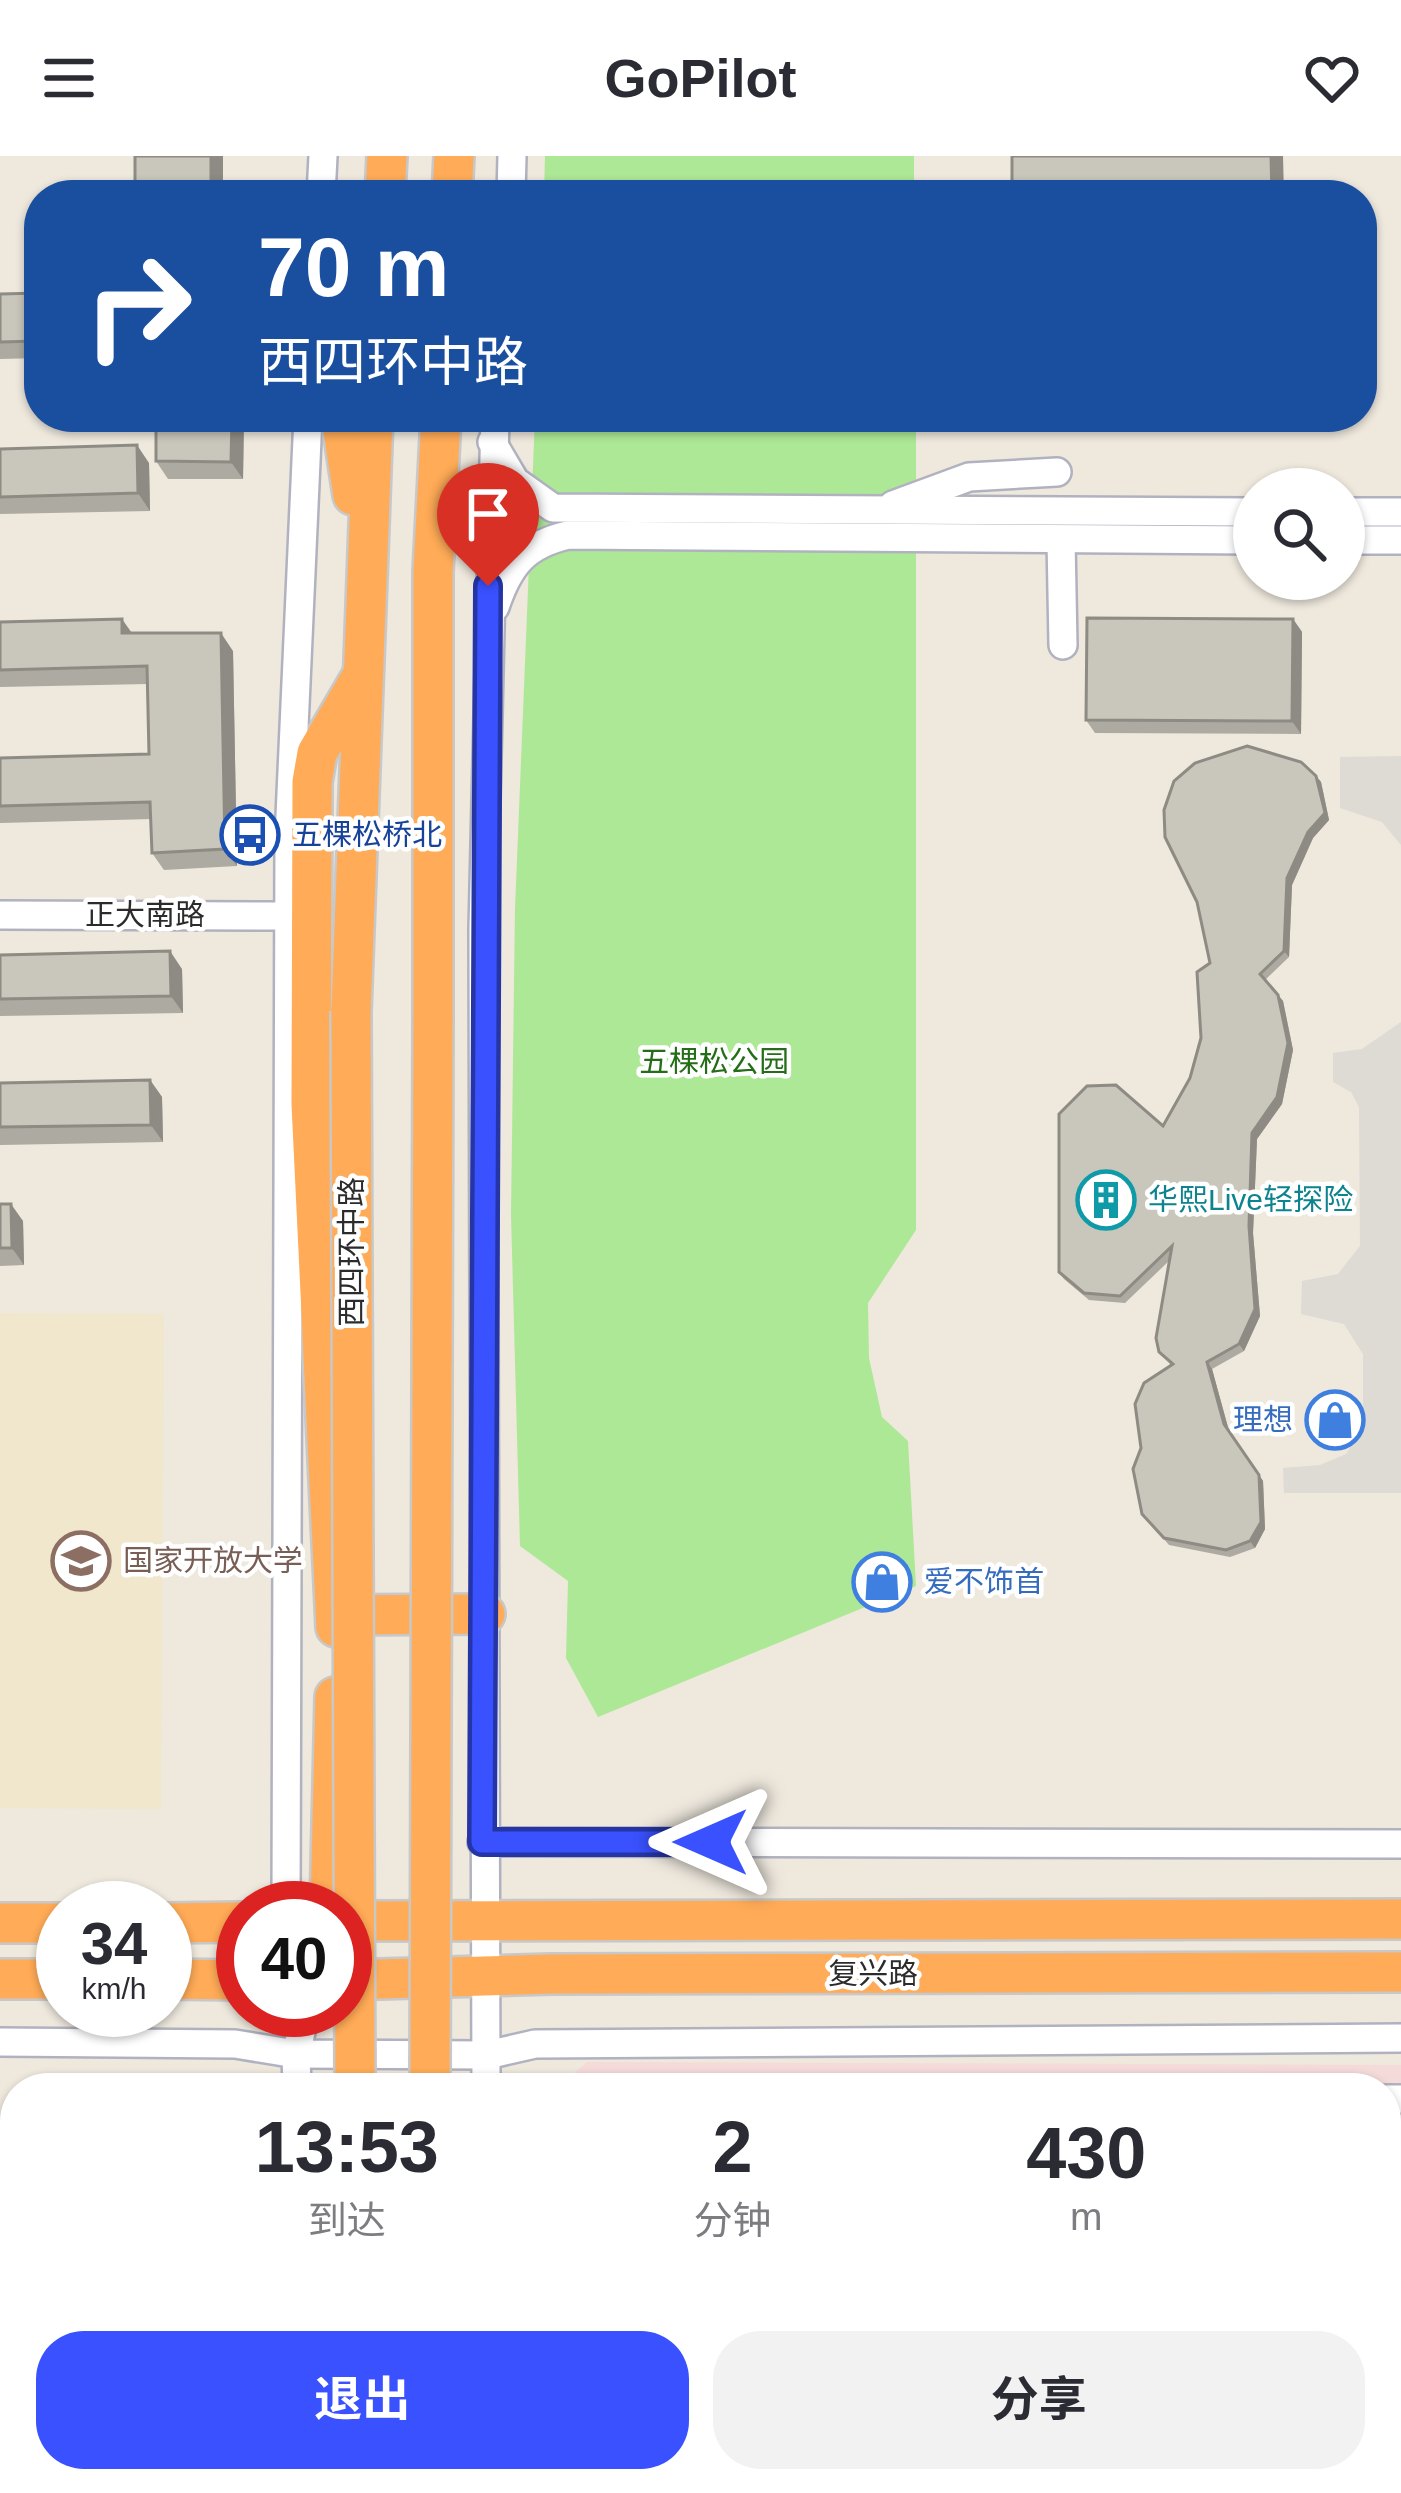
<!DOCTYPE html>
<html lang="zh">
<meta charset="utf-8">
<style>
:root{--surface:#fff;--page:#f2f2f3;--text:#2b2b33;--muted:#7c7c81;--accent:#3951ff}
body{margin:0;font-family:Arial,"Noto Sans SC",sans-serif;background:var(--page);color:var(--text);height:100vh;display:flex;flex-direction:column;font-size:45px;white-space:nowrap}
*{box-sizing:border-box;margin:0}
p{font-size:39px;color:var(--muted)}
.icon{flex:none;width:66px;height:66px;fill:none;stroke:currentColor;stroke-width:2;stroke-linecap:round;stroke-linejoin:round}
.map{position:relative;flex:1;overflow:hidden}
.panel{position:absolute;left:0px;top:1917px;width:1401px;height:420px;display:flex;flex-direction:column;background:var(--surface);border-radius:48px 48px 0 0;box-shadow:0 3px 9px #0004}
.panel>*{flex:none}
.banner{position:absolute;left:24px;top:24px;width:1353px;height:252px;border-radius:48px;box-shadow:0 3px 9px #0004;background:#1a4fa0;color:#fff;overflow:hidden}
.fabs{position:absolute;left:1233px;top:312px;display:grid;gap:24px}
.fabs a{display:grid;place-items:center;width:132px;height:132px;border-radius:50%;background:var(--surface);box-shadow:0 3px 9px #0004;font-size:60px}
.speed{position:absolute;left:36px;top:1725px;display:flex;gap:24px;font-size:60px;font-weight:700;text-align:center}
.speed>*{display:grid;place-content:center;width:156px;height:156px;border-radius:50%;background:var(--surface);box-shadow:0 3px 9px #0004;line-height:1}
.speed small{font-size:30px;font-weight:400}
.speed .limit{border:18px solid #d22;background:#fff;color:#111}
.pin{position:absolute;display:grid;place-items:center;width:102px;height:102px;color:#fff;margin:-123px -51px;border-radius:50% 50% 50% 0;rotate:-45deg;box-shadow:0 0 12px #0007}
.pin .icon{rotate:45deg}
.me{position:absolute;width:132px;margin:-66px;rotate:270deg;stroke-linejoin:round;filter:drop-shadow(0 0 9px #0008)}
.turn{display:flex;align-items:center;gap:42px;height:252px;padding:0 36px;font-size:54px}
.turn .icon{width:156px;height:156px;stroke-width:2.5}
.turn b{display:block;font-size:84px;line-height:102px}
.eta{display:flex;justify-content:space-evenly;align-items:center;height:204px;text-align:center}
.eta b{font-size:72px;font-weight:700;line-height:84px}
.action{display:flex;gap:24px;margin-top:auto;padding:24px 36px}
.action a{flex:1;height:138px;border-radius:48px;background:var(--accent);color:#fff;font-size:48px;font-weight:700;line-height:138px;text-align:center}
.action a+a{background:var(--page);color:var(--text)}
header{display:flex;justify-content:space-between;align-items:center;height:156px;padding:0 36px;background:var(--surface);font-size:54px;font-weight:700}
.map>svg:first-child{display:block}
.education{fill:#f0e7cc}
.medical{fill:#f5dada}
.green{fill:#ade896}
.plaza{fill:#dedad4}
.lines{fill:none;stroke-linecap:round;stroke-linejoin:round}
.minor-casing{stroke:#b1b2c0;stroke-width:32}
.highway-casing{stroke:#c8c8c8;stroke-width:44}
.minor{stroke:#fff;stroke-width:27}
.highway{stroke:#ffab57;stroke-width:39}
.highway-bridge-casing{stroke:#c8c8c8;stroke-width:44;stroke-linecap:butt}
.highway-bridge{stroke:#ffab57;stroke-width:39}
.wall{fill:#adaaa1}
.shaded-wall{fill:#8d8b83}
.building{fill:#c9c6bb;stroke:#8d8b83;stroke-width:3}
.route-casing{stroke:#2535a6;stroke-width:30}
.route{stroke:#3951ff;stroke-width:21}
.labels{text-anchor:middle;stroke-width:9;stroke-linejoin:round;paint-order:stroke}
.transit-label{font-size:30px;fill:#164399;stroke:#fff;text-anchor:start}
.street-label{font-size:30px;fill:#2b2b2b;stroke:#fff}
.park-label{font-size:30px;fill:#236e16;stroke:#fff}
.culture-label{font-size:30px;fill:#0d838f;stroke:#fff;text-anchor:start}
.shop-label{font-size:30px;fill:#366cbe;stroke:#fff;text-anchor:end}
.education-label{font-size:30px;fill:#785e54;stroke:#fff;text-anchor:start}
</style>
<header><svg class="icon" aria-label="menu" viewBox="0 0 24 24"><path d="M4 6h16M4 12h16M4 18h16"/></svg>GoPilot<svg class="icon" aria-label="heart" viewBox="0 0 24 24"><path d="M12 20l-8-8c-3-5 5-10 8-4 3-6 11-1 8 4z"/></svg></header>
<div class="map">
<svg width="1401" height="2337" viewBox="0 0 1401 2337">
<rect width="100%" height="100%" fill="#eee8dd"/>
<!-- education -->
<polygon class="education" points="0,1157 164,1158 161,1653 0,1652"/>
<!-- medical -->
<polygon class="medical" points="587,1906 1401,1909 1401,2337 530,2337 530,2322 1386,2322 1386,1932 557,1932"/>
<!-- green -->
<g class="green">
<polygon points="545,0 914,0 914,39 544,39"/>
<polygon points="535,261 916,261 916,1074 868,1147 869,1202 882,1261 908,1285 916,1430 598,1561 566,1502 568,1425 520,1390 511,1059 515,753"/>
</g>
<!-- plaza -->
<g class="plaza">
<polygon points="1401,600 1401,689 1382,666 1340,652 1340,601"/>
<polygon points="1401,866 1401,1337 1284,1337 1283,1312 1320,1309 1346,1298 1363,1271 1363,1198 1344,1168 1301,1158 1302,1125 1338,1118 1360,1090 1359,951 1351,936 1333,926 1333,897 1362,893"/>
</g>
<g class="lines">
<!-- minor casing -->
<g class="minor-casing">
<g id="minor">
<polyline points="321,39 323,0"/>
<polyline points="511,39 512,0"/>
<polyline points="492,286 515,325 553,352 1254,356"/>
<polyline points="893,349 969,321 1057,316"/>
<polyline points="1344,356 1401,356"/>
<polyline points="1061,384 1063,489"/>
<polyline points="1344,384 1401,384"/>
<path d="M495,451C509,409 525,389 568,379L1254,384"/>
<polyline points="0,759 290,760"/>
<polyline points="482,1686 1401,1688"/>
<polyline points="286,1752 289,682 308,261"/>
<polyline points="0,1886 235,1888 296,1898 487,1899 535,1888 1401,1882"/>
<polyline points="297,1932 296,1898 306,1854"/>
<polyline points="486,1932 483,773 495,261"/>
<polyline points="1386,1943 1401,1943"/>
<polyline points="483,2322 483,2337"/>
<polyline points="287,2337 288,2322"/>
<polyline points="926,2337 926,2322"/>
</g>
</g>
<!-- highway casing -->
<g class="highway-casing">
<g id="highway">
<polyline points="385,39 387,0"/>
<polyline points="452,39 454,0"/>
<polyline points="341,261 353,339"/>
<polyline points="351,855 373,261"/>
<polyline points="433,865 433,416 441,261"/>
<polyline points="336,1459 485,1458"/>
<polyline points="336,1471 311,948 312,626 317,597 362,520"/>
<polyline points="330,1752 335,1541"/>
<polyline points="345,1765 1401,1763"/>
<polyline points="0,1767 63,1767"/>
<polyline points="165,1767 243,1766"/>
<polyline points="0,1823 63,1823"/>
<polyline points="165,1823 243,1824"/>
<polyline points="345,1824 552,1818 1401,1816"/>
<polyline points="357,2322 357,2337"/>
<polyline points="428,2337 428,2322"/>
</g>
</g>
<!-- minor -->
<use href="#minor" class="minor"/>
<!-- highway -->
<use href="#highway" class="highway"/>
<!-- highway-bridge casing -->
<g class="highway-bridge-casing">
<g id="highway-bridge">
<polyline points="351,855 355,1932"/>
<polyline points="430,1932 433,865"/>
</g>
</g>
<!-- highway-bridge -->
<use href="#highway-bridge" class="highway-bridge"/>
</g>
<!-- wall -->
<g class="wall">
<polygon points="39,137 39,202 0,203 0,138"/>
<polygon points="156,261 244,261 243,323 168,323 156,305"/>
<polygon points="0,293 149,307 150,355 0,358"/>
<polygon points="1293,463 1302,476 1301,578 1095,577 1086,564"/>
<polygon points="0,466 132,477 233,495 237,710 164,714 152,697 151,663 0,667 0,602 149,598 147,528 0,531"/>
<polygon points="1316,620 1321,626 1329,664 1313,682 1292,729 1289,801 1265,824 1283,845 1293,894 1282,948 1257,983 1253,1077 1260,1160 1244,1195 1212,1213 1229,1275 1263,1325 1265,1373 1255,1392 1230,1401 1169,1389 1142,1358 1171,1209 1159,1196 1170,1104 1125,1147 1089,1144 1064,1123 1059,1116 1163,970 1190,922 1201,882 1210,807"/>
<polygon points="0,799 182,813 183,857 0,860"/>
<polygon points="150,924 162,941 163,986 0,989 0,927"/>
<polygon points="0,1048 23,1065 24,1109 0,1110"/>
</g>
<!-- shaded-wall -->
<g class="shaded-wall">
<rect x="211" y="0" width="12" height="39"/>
<polygon points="1271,0 1283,0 1284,39 1272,39"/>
<polygon points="232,261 244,261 243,323 231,306"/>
<polygon points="137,289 149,307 150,355 138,337"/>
<polygon points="122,463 134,480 122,477"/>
<polygon points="1293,463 1302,476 1301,578 1292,565"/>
<polygon points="221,477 233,495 237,710 225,693"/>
<polygon points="1316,620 1321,626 1329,664 1313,682 1292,729 1289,801 1284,795 1287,722"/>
<polygon points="170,795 182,813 183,857 171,840"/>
<polygon points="1278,839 1283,845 1293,894 1282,948 1257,983 1253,1077 1260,1160 1244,1195 1239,1188 1249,1070 1252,977"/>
<polygon points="150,924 162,941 163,986 151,969"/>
<polygon points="11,1048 23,1065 24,1109 12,1092"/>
<polygon points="1207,1206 1212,1213 1229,1275 1224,1268"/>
<polygon points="1259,1319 1263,1325 1265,1373 1255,1392 1250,1385"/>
<rect x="772" y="2322" width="17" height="15"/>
<polygon points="861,2322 878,2322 878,2337 860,2337"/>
</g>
<!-- building -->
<g class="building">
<rect x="135" y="0" width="76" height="39"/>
<polygon points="1012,0 1271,0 1272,39 1012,39"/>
<polygon points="39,137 39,185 0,186 0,138"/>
<polygon points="156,261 232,261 231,306 156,305"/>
<polygon points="137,289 138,337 0,341 0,293"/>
<polygon points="1087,462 1293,463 1292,565 1086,564"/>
<polygon points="122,463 122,477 221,477 225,693 152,697 150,646 0,650 0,602 149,598 147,510 0,514 0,466"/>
<polygon points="1247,590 1301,606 1316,620 1325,657 1308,676 1287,722 1284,795 1260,818 1278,839 1288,887 1277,941 1252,977 1249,1070 1255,1153 1239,1188 1207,1206 1224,1268 1259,1319 1261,1366 1250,1385 1226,1394 1164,1382 1142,1358 1133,1313 1141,1292 1135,1248 1144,1227 1173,1208 1159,1196 1156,1182 1172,1090 1120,1140 1084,1137 1059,1116 1059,958 1087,930 1116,929 1163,970 1190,922 1201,882 1197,816 1210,807 1197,746 1165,681 1164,654 1174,625 1195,607"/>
<polygon points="170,795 171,840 0,843 0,799"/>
<polygon points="150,924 151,969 0,971 0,927"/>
<polygon points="0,1048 11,1048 12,1092 0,1092"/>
<polygon points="1386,2042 1401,2053 1401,2337 1003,2337 989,2322 1386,2322"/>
<polygon points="617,2322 772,2322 772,2337 618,2337"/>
<polygon points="805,2322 861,2322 860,2337 805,2337"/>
</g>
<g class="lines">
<!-- route casing -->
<g class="route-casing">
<polyline id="route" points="488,430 482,1686 711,1686"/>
</g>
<!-- route -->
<use href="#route" class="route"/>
</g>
<!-- icons -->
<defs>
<g id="bus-ring" transform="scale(3)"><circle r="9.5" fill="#fff" stroke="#1a4fb4" stroke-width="1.5"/><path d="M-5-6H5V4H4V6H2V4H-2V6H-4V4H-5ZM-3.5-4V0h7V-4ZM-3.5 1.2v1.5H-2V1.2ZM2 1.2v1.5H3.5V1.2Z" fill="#1a4fb4"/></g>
<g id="building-ring" transform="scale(3)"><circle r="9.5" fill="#fff" stroke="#0f9aa8" stroke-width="1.5"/><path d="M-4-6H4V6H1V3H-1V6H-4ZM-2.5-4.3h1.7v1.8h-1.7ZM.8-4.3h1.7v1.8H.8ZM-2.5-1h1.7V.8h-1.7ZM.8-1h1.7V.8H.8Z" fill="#0f9aa8"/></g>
<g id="shop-ring" transform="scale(3)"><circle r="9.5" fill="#fff" stroke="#3f7fe0" stroke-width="1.5"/><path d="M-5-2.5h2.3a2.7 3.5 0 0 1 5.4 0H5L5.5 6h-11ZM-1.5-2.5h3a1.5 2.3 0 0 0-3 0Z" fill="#3f7fe0"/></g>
<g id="university-ring" transform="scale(3)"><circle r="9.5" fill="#fff" stroke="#8d6e63" stroke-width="1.5"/><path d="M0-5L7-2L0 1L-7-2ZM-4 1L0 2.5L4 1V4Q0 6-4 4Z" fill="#8d6e63"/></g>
</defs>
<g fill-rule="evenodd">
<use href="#bus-ring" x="250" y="679"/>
<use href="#building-ring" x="1106" y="1044"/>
<use href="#shop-ring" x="1335" y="1264"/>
<use href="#university-ring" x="81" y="1405"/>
<use href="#shop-ring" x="882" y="1426"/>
</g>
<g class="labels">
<!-- transit labels -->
<g class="transit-label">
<text x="292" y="689">五棵松桥北</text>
</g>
<!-- street labels -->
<g class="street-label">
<text x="145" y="769">正大南路</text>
<text transform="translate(352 1096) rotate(-90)" y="10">西四环中路</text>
<text x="873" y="1828">复兴路</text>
</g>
<!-- park labels -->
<g class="park-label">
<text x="714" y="916">五棵松公园</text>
</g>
<!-- culture labels -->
<g class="culture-label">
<text x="1148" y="1054">华熙Live轻探险</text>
</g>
<!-- shop labels -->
<g class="shop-label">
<text x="1293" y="1274">理想</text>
<text x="924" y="1436" text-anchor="start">爱不饰首</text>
</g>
<!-- education labels -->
<g class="education-label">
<text x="123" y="1415">国家开放大学</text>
</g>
</g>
</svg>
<div class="fabs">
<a><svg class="icon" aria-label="search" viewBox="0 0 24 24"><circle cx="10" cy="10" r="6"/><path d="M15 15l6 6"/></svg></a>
</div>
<div class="speed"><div>34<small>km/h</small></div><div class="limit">40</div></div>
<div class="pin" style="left:488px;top:430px;background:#d93025"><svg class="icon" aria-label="arrive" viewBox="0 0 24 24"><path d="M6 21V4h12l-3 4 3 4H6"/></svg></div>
<svg class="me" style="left:711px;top:1686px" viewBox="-20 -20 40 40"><path d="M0-17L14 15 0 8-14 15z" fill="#3951ff" stroke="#fff" stroke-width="4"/></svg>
<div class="banner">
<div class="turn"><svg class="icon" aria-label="right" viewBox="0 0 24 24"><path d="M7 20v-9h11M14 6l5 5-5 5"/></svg><div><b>70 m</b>西四环中路</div></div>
</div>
<section class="panel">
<div class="eta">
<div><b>13:53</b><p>到达</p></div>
<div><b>2</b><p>分钟</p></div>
<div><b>430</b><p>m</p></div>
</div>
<div class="action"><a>退出</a><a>分享</a></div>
</section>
</div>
